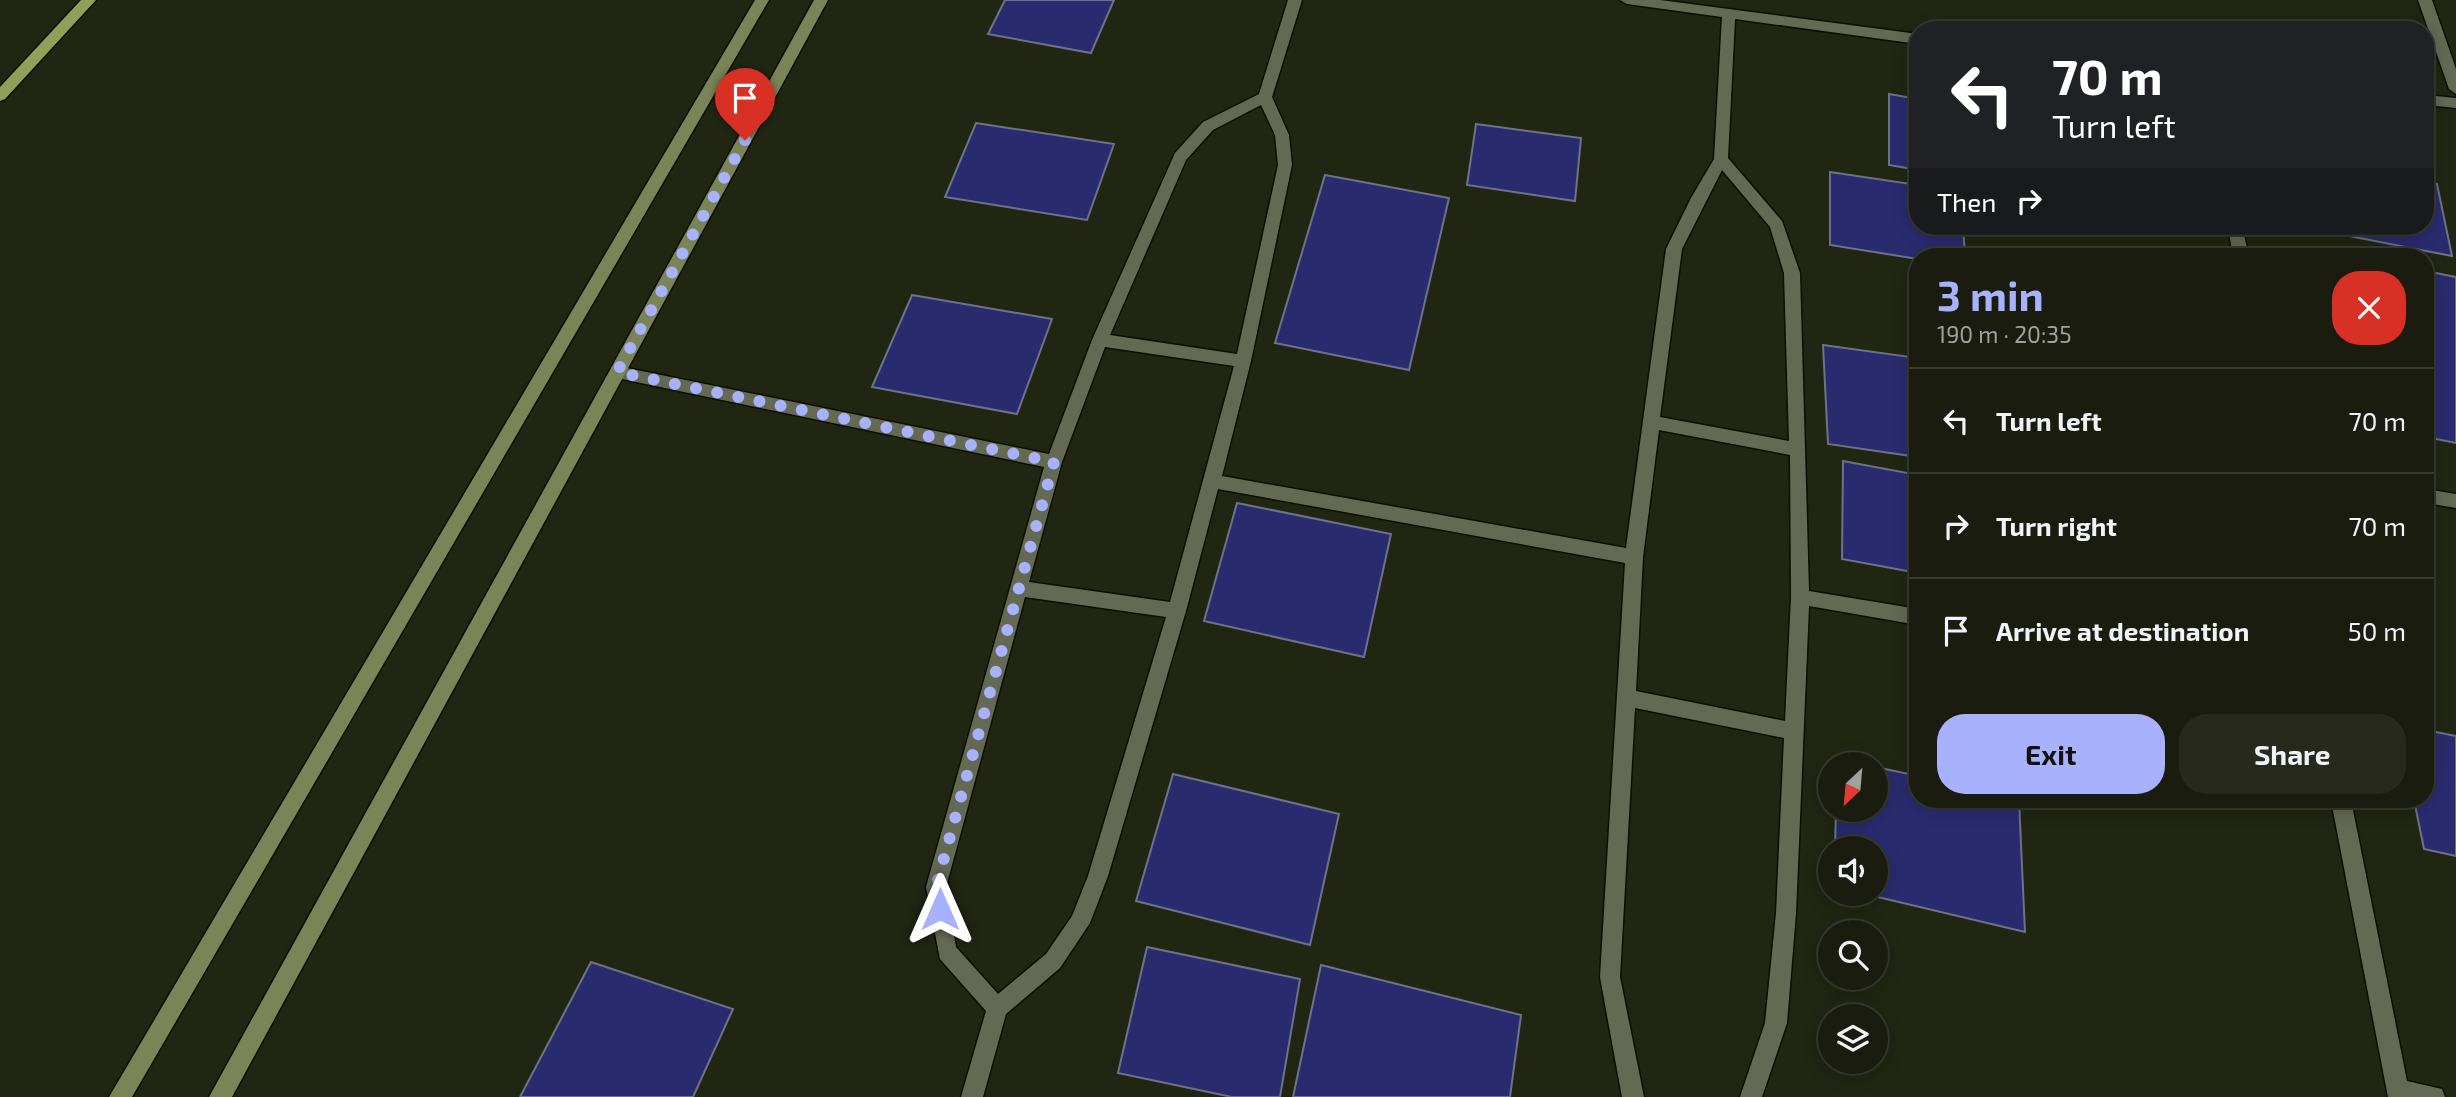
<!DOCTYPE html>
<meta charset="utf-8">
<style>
:root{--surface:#191c0e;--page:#26291c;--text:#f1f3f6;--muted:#9fa19e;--line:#373a2e;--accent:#a7b1fc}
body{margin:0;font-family:"Exo 2",sans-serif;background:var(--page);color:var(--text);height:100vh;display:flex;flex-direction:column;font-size:26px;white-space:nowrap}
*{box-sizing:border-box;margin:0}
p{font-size:23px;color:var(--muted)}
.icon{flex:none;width:38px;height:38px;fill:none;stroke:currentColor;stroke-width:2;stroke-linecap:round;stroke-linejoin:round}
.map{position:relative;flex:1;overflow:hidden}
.side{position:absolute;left:1909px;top:248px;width:525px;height:560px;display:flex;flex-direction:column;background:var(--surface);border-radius:28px;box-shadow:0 4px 18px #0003,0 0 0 2px var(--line)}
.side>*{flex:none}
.guide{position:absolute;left:1909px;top:21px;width:525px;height:214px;border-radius:28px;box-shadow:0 4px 18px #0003,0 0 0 2px var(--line);background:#202124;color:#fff;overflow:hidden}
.needle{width:46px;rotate:206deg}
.tools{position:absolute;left:1818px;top:752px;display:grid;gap:14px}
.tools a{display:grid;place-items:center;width:70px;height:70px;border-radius:50%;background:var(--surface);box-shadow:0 4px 18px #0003,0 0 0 2px var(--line);font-size:35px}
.pin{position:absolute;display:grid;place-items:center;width:60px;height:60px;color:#fff;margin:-72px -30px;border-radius:50% 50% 50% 0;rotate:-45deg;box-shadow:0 0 7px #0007}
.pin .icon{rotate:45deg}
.me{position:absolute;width:77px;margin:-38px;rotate:0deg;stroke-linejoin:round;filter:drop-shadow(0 0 5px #0008)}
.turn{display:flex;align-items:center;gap:24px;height:147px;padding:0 28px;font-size:32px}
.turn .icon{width:91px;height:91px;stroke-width:2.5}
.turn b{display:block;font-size:49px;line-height:60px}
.then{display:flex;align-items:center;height:66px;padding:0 28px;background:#0003;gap:14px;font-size:26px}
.round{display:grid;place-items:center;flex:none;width:74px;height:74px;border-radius:28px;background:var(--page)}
.overview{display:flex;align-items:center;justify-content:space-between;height:119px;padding:0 28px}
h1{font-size:42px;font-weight:700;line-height:52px;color:var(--accent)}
.cta{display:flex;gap:14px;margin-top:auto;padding:14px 28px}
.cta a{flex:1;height:80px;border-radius:28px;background:var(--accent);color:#111;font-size:28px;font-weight:700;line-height:80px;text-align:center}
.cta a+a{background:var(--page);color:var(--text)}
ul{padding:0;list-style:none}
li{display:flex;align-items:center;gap:21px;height:105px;padding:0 28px;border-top:2px solid var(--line)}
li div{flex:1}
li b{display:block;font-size:26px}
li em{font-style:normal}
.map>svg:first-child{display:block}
.building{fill:#2a2b6f;stroke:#6e7287;stroke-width:2}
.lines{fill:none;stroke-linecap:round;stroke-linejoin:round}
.street-casing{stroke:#0b0e01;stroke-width:3}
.secondary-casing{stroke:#0b0e01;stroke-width:3}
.primary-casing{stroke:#0b0e01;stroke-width:3}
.street{fill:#646954;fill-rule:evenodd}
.secondary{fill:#7a8457;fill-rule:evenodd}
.primary{fill:#91a059;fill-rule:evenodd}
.route{stroke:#a7b1fc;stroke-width:12;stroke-dasharray:0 21.6}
</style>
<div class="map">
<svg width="2456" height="1097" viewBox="0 0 2456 1097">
<rect width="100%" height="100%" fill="#212613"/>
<!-- building -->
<g class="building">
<polygon points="1005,0 1114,0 1091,53 988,34"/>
<polygon points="1889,94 1918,99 1918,170 1889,165"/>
<polygon points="976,123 1114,144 1087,220 945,197"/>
<polygon points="1476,124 1581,138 1575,201 1467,185"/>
<polygon points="1830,172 1918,185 1918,226 1963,226 1965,257 1918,259 1830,245"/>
<polygon points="1325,175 1449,198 1409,370 1275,343"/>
<polygon points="2426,182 2437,184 2452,256 2318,230 2317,226 2426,226"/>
<polygon points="2426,271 2456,277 2456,443 2426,437"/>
<polygon points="912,295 1052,319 1017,414 872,387"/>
<polygon points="1823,345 1918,358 1918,457 1828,444"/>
<polygon points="1843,461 1918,475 1918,573 1842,559"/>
<polygon points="1237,503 1391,534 1364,657 1204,621"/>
<polygon points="2426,730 2456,736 2456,856 2424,849 2414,800 2426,800"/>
<polygon points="1837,758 1868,765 1837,765"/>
<polygon points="1876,767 1918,776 1918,800 2019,800 2025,932 1865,894 1876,894 1876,849 1835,849 1836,810 1876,810"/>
<polygon points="1173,774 1339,814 1310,945 1136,901"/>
<polygon points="1147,947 1300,979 1280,1097 1232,1097 1118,1073"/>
<polygon points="591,962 733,1009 693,1097 520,1097"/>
<polygon points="1321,965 1521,1015 1510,1097 1293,1097"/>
</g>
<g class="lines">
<!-- street casing -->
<g class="street-casing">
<g id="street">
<path d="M1288,0H1302L1272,97L1289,135L1292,165L1251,361L1222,476L1626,548L1666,249L1691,198L1714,159L1722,17L1627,4L1620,0H1660L1918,34V44L1735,19L1728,158L1782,221L1800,273L1809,591L1918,609V625L1809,606L1796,913L1787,1023L1762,1097H1740L1765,1023L1776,913L1784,738L1635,708L1620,977L1644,1097H1622L1600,977L1625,563L1218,489L1186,611L1108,876L1090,923L1060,968L1006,1014L983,1097H961L986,1011L940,959L926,887L1044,467L617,378L609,372L617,366L1049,454L1092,340L1175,153L1203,122L1259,94ZM1261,105L1275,135L1278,165L1237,354L1110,335L1186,160L1213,130ZM1722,170L1770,227L1784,273L1789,441L1660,417L1682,249ZM1105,347L1234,366L1170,602L1029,582L1062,462ZM1659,430L1790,455L1791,597L1785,721L1636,691L1643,557ZM1025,597L1166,617L1088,876L1072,916L1046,954L998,994L956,947L946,887Z"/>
<polygon points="2418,0 2432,0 2456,69 2456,94 2449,89"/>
<polygon points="2426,95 2456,98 2456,108 2426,105"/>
<polygon points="2228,226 2242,226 2249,257 2233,257"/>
<polygon points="2426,489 2456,494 2456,508 2426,503"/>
<polygon points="2331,800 2351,800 2407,1081 2442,1089 2445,1097 2388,1097"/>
</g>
</g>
<!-- secondary casing -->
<g class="secondary-casing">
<g id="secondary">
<polygon points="755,0 769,0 132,1097 109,1097"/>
<polygon points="814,0 828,0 232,1097 209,1097"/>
</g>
</g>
<!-- primary casing -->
<g class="primary-casing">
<polygon id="primary" points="81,0 96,0 5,99 0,101 0,87"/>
</g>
<!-- street -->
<use href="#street" class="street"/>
<!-- secondary -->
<use href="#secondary" class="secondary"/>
<!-- primary -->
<use href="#primary" class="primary"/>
</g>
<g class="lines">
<!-- route -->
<polyline class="route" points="745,140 617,372 1054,462 936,887 940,909"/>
</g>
</svg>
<div class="tools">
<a><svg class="needle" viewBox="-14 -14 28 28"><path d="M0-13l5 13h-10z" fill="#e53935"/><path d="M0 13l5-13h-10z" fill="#9fa19e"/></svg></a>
<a><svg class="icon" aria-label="sound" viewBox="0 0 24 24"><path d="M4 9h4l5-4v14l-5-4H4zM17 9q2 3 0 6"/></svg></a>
<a><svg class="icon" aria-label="search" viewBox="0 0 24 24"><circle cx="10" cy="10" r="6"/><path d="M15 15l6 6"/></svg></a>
<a><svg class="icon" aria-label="layers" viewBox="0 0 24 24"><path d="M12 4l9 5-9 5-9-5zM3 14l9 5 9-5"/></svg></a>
</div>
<div class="pin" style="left:745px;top:140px;background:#d93025"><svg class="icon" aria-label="arrive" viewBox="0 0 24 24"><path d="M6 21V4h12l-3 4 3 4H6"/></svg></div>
<svg class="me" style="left:940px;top:909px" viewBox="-20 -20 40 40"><path d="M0-17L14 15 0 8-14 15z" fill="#a7b1fc" stroke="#fff" stroke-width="4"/></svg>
<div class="guide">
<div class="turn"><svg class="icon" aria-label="left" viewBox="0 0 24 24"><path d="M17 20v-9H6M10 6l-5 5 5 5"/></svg><div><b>70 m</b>Turn left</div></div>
<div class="then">Then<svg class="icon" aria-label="right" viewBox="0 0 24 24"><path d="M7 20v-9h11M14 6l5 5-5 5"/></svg></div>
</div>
<section class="side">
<div class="overview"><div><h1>3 min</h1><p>190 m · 20:35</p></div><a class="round" style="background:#d93025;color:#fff"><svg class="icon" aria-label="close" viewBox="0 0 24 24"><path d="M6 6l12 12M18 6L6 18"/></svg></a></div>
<ul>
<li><svg class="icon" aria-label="left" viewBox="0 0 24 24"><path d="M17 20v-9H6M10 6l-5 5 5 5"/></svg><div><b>Turn left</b></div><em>70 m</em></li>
<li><svg class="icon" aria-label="right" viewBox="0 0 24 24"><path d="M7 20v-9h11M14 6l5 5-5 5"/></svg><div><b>Turn right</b></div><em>70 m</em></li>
<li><svg class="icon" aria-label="arrive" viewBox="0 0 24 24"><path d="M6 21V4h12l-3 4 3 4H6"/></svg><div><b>Arrive at destination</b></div><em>50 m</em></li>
</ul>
<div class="cta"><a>Exit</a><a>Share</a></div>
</section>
</div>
